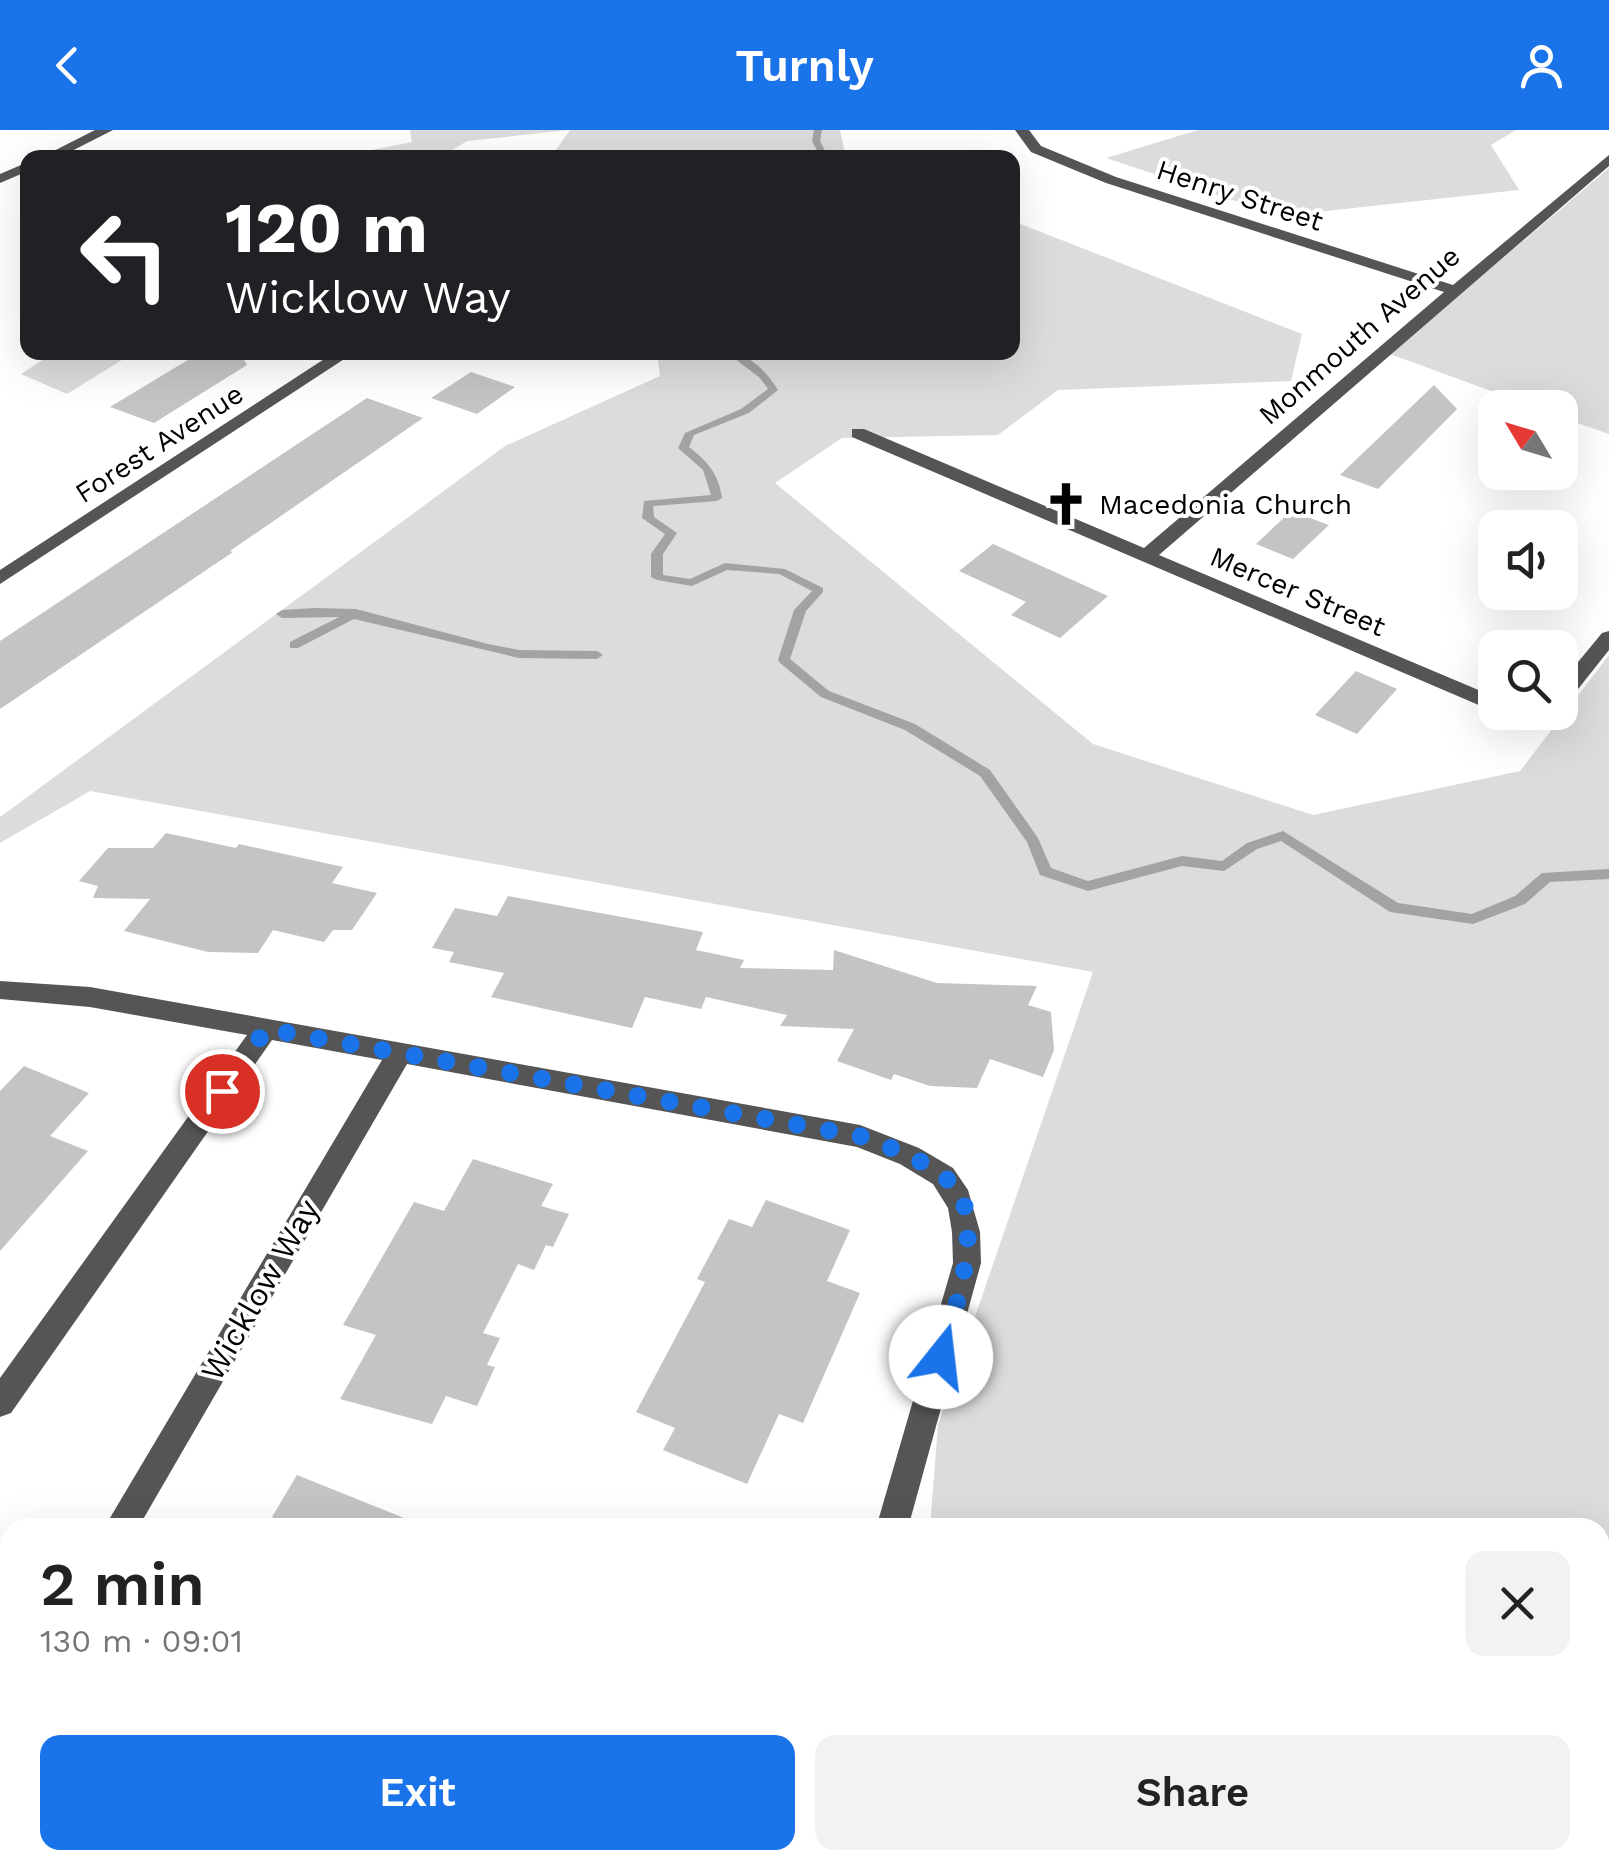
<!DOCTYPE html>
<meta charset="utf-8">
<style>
:root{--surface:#fff;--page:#f2f2f2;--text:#222;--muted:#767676;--accent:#1a73e8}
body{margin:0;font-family:"Work Sans",sans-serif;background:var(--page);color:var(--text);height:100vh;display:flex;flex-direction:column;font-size:38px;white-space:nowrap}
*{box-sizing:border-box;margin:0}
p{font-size:32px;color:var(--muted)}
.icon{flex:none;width:55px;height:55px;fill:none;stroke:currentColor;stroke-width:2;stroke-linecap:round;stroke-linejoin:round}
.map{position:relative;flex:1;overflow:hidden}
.side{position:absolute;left:0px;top:1388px;width:1610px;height:352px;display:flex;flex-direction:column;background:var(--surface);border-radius:30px 30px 0 0;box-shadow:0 10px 40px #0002}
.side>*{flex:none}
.hud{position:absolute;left:20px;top:20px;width:1000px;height:210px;border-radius:20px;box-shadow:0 10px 40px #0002;background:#202124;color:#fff;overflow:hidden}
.needle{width:65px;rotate:308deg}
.controls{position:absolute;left:1478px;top:260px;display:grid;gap:20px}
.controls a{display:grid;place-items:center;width:100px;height:100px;border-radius:20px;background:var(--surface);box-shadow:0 10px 40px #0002;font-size:50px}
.pin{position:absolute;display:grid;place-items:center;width:85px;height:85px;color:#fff;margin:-42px;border:5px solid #fff;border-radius:50%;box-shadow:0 2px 10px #0007}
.me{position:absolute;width:110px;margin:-55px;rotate:16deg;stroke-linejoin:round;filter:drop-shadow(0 0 8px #0008)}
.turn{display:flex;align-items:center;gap:35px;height:210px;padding:0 40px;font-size:45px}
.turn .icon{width:130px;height:130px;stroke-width:2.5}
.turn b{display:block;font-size:70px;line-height:85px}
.round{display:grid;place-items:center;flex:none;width:105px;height:105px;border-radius:20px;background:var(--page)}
.headline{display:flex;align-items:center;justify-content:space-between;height:170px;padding:0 40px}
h1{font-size:60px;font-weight:600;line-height:75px}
.primary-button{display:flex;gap:20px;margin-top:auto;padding:20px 40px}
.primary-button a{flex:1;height:115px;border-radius:20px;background:var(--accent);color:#fff;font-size:40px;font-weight:600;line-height:115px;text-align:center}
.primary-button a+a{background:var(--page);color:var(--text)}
header{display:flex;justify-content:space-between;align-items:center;height:130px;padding:0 40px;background:var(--accent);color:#fff;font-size:45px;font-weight:600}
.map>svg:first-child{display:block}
.green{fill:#dcdcdc}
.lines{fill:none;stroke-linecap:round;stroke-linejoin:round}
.stream{fill:#a3a3a3;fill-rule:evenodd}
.building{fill:#c4c4c4}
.minor{fill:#555;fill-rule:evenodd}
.route{stroke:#1a73e8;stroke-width:18;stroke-dasharray:0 32.4}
.labels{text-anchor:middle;stroke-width:8;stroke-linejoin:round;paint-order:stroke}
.far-street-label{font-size:28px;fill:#000;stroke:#fff}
.far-poi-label{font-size:28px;fill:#000;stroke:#fff;text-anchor:start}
.street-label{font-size:32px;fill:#000;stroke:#fff}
</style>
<header><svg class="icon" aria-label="back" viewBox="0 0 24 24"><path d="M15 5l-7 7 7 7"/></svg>Turnly<svg class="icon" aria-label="person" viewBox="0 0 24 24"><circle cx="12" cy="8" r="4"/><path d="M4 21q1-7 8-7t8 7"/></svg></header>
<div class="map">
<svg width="1609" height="1739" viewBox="0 0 1609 1739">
<rect width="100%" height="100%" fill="#fff"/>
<!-- green -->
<g class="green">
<polygon points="410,0 840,0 846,27 551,27 570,0 467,11 441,27 336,27 412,12"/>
<polygon points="1198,0 1516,0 1491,15 1519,60 1280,86 1106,28"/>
<polygon points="1609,38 1609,304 1560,287 1560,278 1535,277 1390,224"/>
<polygon points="1013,91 1302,204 1291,251 1058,260 998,305 842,308 775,353 1093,614 1313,685 1520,641 1609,525 1609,1739 892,1739 896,1730 1600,1730 1600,1398 930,1397 938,1295 1093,842 90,661 0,713 0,687 505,316 660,246 657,223 1012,222"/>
<polygon points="53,223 53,222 133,223 67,264 21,244"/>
</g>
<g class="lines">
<!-- stream -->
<g class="stream">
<polygon points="814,0 822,0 820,11 829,28 821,28 812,11"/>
<path d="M726,222C748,222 767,242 778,260L749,283L694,305L689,317C707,331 719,344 722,368L717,371L653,376L654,387L677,403L663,424V445L690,449L725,433L785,439L823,458V462L806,481L790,529L829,561L915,594L990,640L1038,708L1051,738L1088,751L1182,726L1222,731L1247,713L1283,701L1398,773L1472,784L1515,766L1542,743L1609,739V749L1550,752L1525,774L1473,794L1390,782L1281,711L1257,719L1224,741L1182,736L1088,761L1040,745L1027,712L980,646L905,600L821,567L780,533L778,530L794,480L812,461L779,444L727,440L692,456L657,450L651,447V424L665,404L642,388L644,371L711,365L703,340L678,318L685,303L741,279L768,259L760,248Z"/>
<polygon points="315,478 356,479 488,514 519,520 597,521 603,525 597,529 519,528 354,489 298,518 290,518 290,512 339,487 282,488 276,484 282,480"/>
</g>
</g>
<!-- building -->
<g class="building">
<polygon points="201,222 240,222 247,235 154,293 110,277"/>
<polygon points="471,242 515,257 477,284 431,268"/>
<polygon points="1434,255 1457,279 1378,359 1340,345"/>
<polygon points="367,268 423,288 230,421 233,422 0,579 0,511"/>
<polygon points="1291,381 1329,395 1293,429 1256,414"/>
<polygon points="993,414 1108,466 1060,508 1011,485 1026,472 959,441"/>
<polygon points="1356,541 1397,559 1357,604 1315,585"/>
<polygon points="166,703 236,718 239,714 343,737 332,753 377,763 352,800 333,800 324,812 273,800 258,823 208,822 124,801 150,769 93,768 98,756 79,751 108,718 153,718"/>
<polygon points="508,766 703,802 696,820 744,830 740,838 833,840 834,820 937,853 1037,856 1028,875 1051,882 1054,920 1043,947 990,929 977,958 930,956 894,944 891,950 837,931 854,899 780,896 787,885 706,867 701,879 645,867 632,898 491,867 504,843 449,832 454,822 432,818 455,778 497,786"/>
<polygon points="24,936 89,963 50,1006 88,1021 0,1121 0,961"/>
<polygon points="473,1029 553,1054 541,1076 569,1084 553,1117 546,1115 534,1140 518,1134 483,1203 500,1208 487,1235 495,1237 477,1276 446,1266 432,1294 340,1269 376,1205 343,1195 414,1072 444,1081"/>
<polygon points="766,1070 850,1100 827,1151 860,1163 803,1293 779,1284 747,1354 663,1320 675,1298 636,1282 705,1152 697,1149 729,1089 752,1097"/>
<polygon points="297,1345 424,1396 423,1398 297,1398 272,1387"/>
</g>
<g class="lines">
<!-- minor -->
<g class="minor">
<polygon points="95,0 113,0 58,28 40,28"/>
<polygon points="1015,0 1029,0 1041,16 1116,47 1453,155 1609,25 1609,36 1159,425 1495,567 1495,582 852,307 852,299 864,299 1144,418 1444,162 1106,53 1031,22"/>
<polygon points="28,32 28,41 0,53 0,44"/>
<polygon points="335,222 355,222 0,454 0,440"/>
<polygon points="1609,501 1609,520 1567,573 1560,575 1560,554 1602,503"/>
<path d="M1512,582H1549C1541,592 1520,592 1512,582Z"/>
<polygon points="0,851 90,857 860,995 919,1018 953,1038 968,1060 980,1102 981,1133 908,1398 876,1398 953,1133 952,1102 948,1078 933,1054 900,1034 857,1017 407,934 138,1398 104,1398 382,930 272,910 11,1283 0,1287 0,1248 247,905 90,877 0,869"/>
<polygon points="10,1567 10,1614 0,1618 0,1571"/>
<polygon points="780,1730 816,1730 813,1739 777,1739"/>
</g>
</g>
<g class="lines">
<!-- route -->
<path class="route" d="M222,961L266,899L860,1006C891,1018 924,1029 949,1051C990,1085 953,1185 941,1227"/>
</g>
<!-- icons -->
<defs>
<g id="church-bare" transform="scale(3.45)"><path d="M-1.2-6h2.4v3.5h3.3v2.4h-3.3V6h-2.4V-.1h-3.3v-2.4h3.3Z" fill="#000" stroke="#fff" stroke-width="2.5" paint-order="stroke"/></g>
</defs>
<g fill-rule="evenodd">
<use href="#church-bare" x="1066" y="374"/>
</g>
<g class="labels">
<!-- far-street labels -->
<g class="far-street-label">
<text transform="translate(1240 65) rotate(18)" y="10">Henry Street</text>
<text transform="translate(1359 205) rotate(-41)" y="10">Monmouth Avenue</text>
<text transform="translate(159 313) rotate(-33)" y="10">Forest Avenue</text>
<text transform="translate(1298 461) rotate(23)" y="10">Mercer Street</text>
</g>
<!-- far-poi labels -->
<g class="far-poi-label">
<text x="1099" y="384">Macedonia Church</text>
</g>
<!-- street labels -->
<g class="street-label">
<text transform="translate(260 1160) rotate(-60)" y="11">Wicklow Way</text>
</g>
</g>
</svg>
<div class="controls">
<a><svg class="needle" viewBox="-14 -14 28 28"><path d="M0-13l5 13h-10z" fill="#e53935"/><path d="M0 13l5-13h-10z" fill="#767676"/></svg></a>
<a><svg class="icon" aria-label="sound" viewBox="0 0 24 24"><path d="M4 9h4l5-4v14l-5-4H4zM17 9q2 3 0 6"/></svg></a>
<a><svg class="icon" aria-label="search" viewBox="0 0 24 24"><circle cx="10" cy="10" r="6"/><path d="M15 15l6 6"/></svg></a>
</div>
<div class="pin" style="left:222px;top:961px;background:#d93025"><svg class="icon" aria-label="arrive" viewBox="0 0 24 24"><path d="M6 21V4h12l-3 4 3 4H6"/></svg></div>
<svg class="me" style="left:941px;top:1227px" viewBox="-20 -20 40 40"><circle r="19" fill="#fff"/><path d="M0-13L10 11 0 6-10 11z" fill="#1a73e8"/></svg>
<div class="hud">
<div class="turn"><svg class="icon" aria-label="left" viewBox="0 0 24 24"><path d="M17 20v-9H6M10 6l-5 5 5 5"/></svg><div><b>120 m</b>Wicklow Way</div></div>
</div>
<section class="side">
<div class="headline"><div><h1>2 min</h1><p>130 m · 09:01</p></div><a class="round"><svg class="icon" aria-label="close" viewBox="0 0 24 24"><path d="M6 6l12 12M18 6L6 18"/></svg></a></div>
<div class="primary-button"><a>Exit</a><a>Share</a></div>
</section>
</div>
